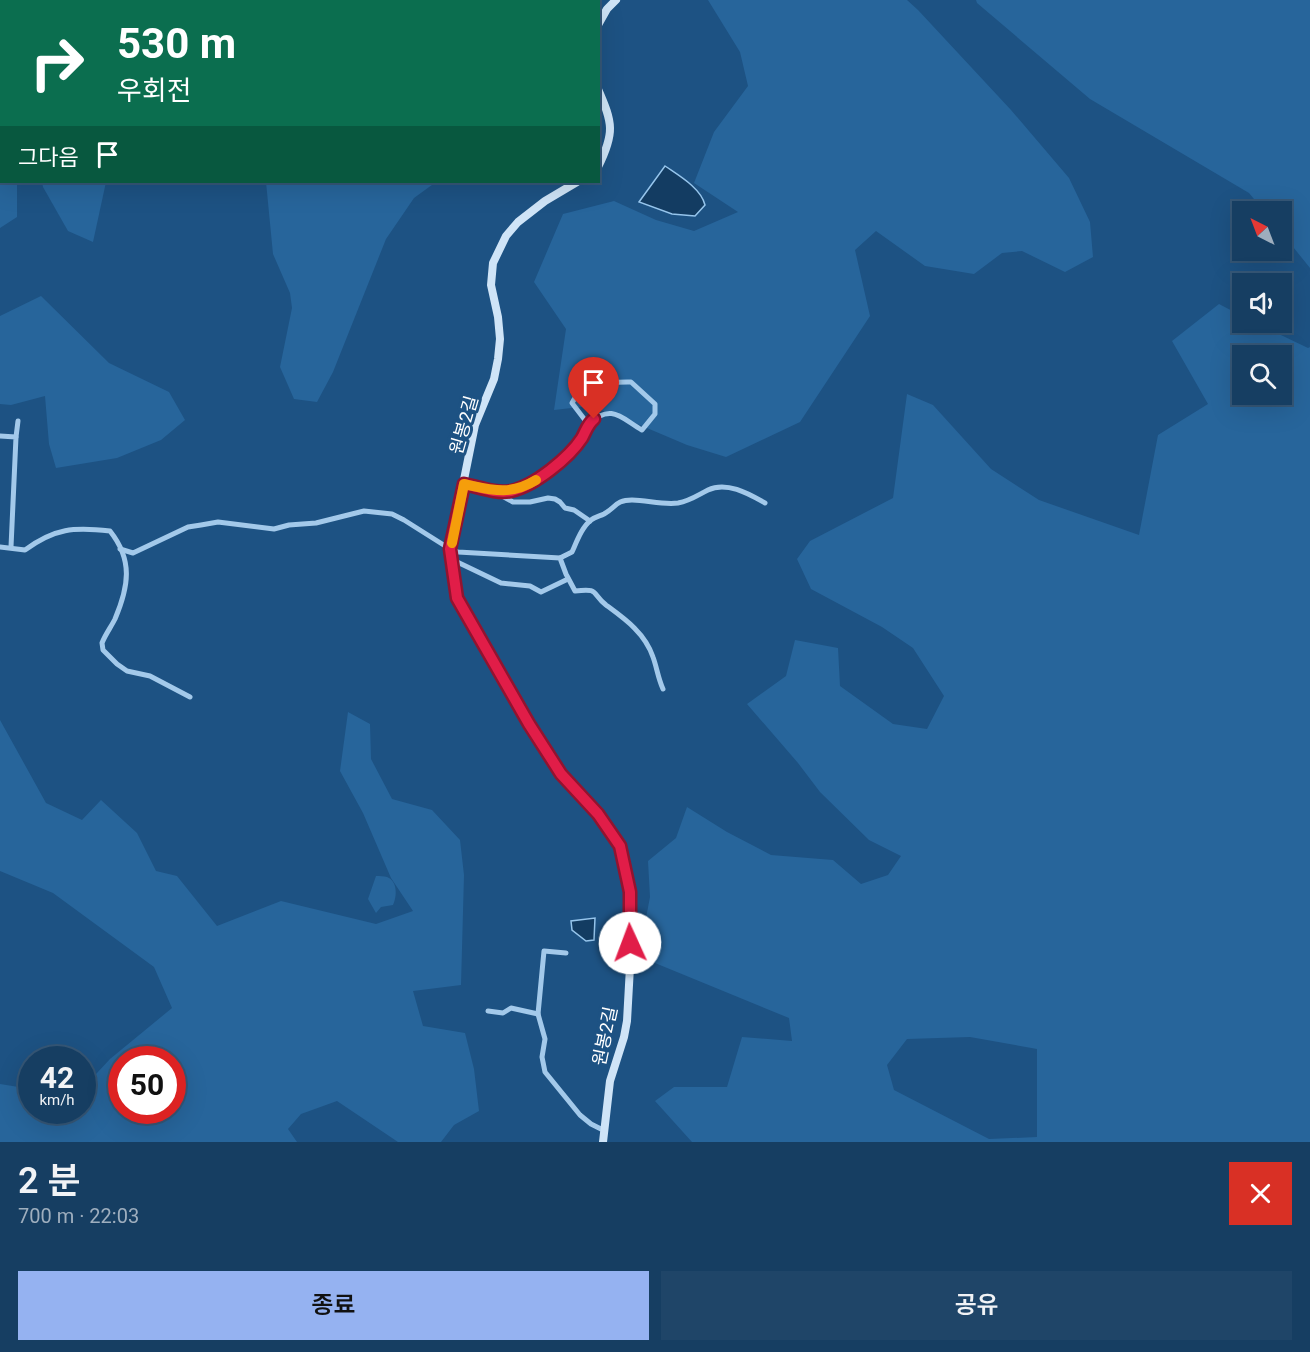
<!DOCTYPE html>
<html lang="ko">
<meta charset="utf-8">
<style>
:root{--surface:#163e62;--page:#1f4568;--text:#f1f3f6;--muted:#9eaebe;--line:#355777;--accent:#95b2f1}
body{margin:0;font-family:Roboto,"Noto Sans KR",sans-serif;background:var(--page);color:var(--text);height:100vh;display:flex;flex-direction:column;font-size:22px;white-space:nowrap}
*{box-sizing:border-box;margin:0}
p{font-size:20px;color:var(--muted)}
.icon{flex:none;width:33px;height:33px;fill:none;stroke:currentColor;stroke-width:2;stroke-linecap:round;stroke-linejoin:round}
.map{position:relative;height:1142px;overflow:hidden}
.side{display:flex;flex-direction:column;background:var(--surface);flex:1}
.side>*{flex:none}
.hud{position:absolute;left:0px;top:0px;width:600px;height:183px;box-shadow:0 6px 24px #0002,0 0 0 2px var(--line);background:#0b6e4f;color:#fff;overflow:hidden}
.needle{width:39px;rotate:318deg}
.buttons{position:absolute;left:1232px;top:201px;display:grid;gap:12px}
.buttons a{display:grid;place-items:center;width:60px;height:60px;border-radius:0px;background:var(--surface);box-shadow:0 6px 24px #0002,0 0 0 2px var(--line);font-size:30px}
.speed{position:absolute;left:18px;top:1046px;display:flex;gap:12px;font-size:30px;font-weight:700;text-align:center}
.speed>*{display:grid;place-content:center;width:78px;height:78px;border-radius:50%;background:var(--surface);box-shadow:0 6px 24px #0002,0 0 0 2px var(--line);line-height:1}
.speed small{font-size:15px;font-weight:400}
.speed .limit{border:9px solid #d22;background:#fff;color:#111}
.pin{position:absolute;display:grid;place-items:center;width:51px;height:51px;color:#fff;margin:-62px -26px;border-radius:50% 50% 50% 0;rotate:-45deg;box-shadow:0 0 6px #0007}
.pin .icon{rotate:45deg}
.me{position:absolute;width:66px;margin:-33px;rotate:358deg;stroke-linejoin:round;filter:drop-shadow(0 0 4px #0008)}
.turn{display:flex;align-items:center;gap:21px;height:126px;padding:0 18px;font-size:27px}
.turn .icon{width:78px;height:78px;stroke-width:2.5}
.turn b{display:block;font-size:42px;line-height:51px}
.then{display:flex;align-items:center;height:57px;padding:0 18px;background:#0003;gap:12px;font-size:22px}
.round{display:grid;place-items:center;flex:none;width:63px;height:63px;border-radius:0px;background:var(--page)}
.head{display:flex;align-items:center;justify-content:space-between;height:102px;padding:0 18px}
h1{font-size:36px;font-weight:600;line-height:45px}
.button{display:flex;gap:12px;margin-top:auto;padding:12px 18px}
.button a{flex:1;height:69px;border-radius:0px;background:var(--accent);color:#111;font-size:24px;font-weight:600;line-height:69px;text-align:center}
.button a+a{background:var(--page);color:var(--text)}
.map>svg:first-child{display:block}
.green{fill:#27659b;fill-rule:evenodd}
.water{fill:#133c62;stroke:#96c5ec;stroke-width:1.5}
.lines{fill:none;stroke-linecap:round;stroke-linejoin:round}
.street{stroke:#a3c9ea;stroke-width:5}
.secondary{stroke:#cfe4f7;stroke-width:8}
.route-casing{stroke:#92132f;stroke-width:15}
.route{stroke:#e11d48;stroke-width:10}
.slow{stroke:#f59e0b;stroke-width:10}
.labels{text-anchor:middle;stroke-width:6;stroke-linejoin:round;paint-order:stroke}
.street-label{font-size:18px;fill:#fff;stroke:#1d5283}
</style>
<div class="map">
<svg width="1310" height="1142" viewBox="0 0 1310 1142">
<rect width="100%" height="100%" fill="#1d5283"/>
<!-- green -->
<g class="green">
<polygon points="60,0 550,0 60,1"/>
<polygon points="708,0 907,0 918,10 1011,110 1069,178 1090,222 1093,257 1065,272 1022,251 1002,253 974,274 925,266 876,231 855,250 870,316 800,422 726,457 687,445 621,417 589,406 554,410 566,329 534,282 563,214 614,201 656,220 694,231 738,212 694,183 714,132 748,86 740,52"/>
<polygon points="976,0 1310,0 1310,268 1281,232 1281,212 1264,211 1249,193 1090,99 977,3"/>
<polygon points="0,124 2,182 17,182 17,217 0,228"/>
<polygon points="42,182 106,182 93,242 68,231 43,187"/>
<polygon points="266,182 436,182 414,198 386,239 333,372 317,402 294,399 280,367 292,308 290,293 273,254"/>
<polygon points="41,296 109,363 169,392 185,420 161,440 117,458 56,468 49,444 45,396 11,405 0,404 0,316"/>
<path d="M1219,304L1242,316V322L1256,323L1308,348L1310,347V1142H692L655,1101L674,1087H727L742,1037L792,1041L789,1018L655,963L641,944L650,897L648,861L676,838L687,807L727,832L771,855L833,860L861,884L888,875L901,856L869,840L820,792L798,763L747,704L786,676L795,640L838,648L840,686L893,724L927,729L944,696L913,648L882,627L811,589L797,559L810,541L893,498L907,394L933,405L991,469L1039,500L1139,535L1158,435L1208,404L1172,341ZM1242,356H1281V394H1242ZM970,1037L1037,1049V1137L989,1139L894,1090L887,1065L907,1039Z"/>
<path d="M348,712L370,724L371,759L392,799L432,810L460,840L464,875L461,985L413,991L423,1026L465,1033L474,1069L479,1111L454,1125L441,1142H398L337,1101L301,1114L288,1129L297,1142H0V1084L31,1089L32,1110H82L83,1088L110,1059L172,1008L154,967L53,893L0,871V720L46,803L82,820L101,800L137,833L156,871L177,876L217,926L281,901L376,924L413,911L391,878L363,813L340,771ZM122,1059H172V1110H122Z"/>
<path d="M376,876C380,876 384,876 387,877C398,881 397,897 393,905L381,907L376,913L368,899Z"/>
</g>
<!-- water -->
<g class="water">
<path d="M665,166C678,175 701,188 705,205L695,216L672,214L639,202Z"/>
<polygon points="595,918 594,940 586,941 572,930 571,921"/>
</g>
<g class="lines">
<!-- street -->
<g class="street">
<polyline points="0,436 16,437 11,547"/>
<polyline points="16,437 18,421"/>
<polyline points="464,484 493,491 513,502 530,502 548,498 555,499 560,502 565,508 574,510 590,521"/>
<path d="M493,491C499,491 506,492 512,491C543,483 576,453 588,424L572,403C582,381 610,382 631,382L655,404V414L642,430C621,418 612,403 588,424"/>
<path d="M0,547L25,550C55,528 74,527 110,531C133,560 129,586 115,619C111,627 105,635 102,643L103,650L117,664L127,671L150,676L190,697"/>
<path d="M120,549L133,553L188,527L201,525L218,522L274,529L289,525L316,523L364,511L392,514L404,520L450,549L458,552L560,558L566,574L575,591C600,588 591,593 606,605C625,619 645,633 653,657C657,668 658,678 663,689"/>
<path d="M560,558L572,552C577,541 582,527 591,520C595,517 600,516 604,514C616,507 616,500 632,500C647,500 662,505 678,503C690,501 698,495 708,490C727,481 749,494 765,503"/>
<polyline points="453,560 501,583 530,586 541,592 568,579"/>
<polyline points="566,953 544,951 538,1014 545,1039 542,1057 545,1072 580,1115 591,1124 603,1130"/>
<polyline points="488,1011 503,1013 511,1008 538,1014"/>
</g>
<!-- secondary -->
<g class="secondary">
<polyline points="598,25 607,9 616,0"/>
<path d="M598,89C613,123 615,133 598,167"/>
<polyline points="577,182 545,201 518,222 506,236 493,263 491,285 498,317 500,339 498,359 494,379 475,425 450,549 457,598 467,617 529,724 561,773 598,814 620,846 630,892 630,967 627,1021 624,1037 610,1081 603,1142"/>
</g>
</g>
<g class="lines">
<!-- route casing -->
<g class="route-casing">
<path id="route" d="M594,419C587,425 586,431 582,438C569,458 534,486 511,491C496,494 479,487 464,484L450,549L457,598L529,724L561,774L598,814L620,846L630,892V943"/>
</g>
<!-- route -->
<use href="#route" class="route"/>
<!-- slow -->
<path class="slow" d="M452,543L464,484C492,490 510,496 536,480"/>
</g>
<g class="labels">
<!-- street labels -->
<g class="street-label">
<text transform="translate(464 425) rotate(-74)" y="6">원봉2길</text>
<text transform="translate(605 1036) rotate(-78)" y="6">원봉2길</text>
</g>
</g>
</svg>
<div class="buttons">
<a><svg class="needle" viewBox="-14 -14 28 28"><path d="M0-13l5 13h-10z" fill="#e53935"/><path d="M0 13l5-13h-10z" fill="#9eaebe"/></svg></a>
<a><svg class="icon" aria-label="sound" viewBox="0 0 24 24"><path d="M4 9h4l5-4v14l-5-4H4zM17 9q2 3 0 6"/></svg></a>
<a><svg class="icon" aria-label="search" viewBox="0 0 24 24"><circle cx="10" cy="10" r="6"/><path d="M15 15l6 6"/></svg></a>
</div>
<div class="speed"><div>42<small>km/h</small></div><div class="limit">50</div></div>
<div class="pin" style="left:594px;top:419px;background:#d93025"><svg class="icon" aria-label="arrive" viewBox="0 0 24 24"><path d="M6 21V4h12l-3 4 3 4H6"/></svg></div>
<svg class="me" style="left:630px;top:943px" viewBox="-20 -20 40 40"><circle r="19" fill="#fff"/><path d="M0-13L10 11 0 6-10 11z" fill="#e11d48"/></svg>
<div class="hud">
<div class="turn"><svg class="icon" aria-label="right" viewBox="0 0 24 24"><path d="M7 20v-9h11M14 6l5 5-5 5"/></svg><div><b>530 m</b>우회전</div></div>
<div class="then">그다음<svg class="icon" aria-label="arrive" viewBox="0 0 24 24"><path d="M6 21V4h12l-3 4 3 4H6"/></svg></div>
</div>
</div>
<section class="side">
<div class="head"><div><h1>2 분</h1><p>700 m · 22:03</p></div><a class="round" style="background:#d93025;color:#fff"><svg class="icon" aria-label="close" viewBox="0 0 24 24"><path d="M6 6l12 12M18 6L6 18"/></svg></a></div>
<div class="button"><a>종료</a><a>공유</a></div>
</section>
